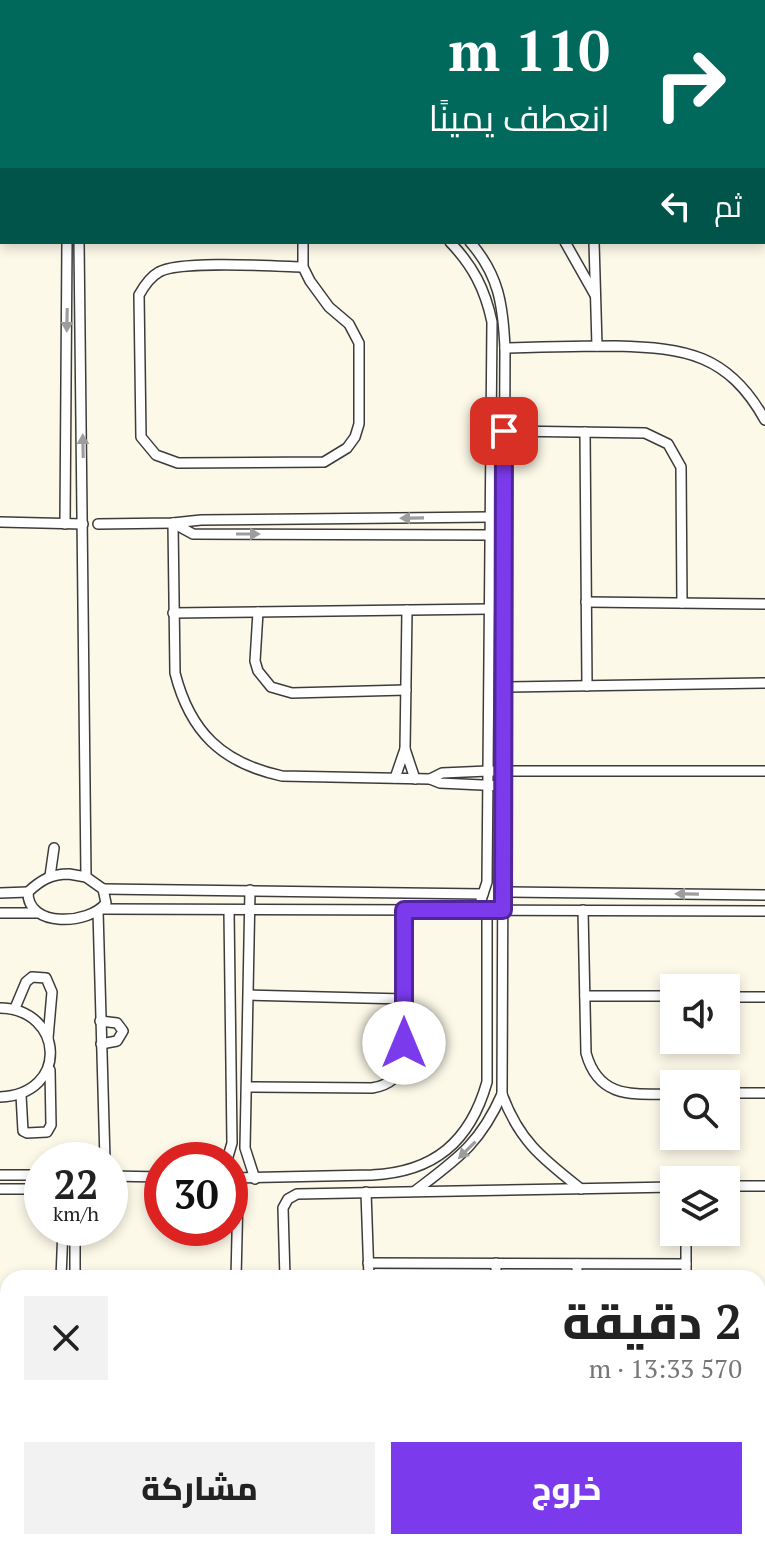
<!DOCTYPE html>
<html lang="ar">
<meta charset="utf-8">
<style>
:root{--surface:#fff;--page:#f2f2f2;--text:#222;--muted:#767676;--accent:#7c3aed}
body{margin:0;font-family:"PT Serif",Cairo,serif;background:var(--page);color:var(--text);direction:rtl;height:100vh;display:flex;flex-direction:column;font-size:30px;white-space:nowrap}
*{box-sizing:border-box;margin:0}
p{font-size:26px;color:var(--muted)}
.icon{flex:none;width:44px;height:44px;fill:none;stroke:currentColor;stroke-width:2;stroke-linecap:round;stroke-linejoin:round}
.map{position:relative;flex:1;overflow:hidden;direction:ltr}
.panel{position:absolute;left:0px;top:1270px;width:766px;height:280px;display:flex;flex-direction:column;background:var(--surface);border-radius:24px 24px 0 0;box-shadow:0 4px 12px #0003;direction:rtl}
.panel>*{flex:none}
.banner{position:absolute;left:0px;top:0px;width:766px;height:244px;box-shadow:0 4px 12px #0003;direction:rtl;background:#00695c;color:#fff;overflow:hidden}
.tools{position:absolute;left:660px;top:974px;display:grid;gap:16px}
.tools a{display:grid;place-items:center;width:80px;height:80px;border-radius:0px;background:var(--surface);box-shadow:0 4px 12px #0003;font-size:40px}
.speed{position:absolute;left:24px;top:1142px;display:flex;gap:16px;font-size:40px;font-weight:700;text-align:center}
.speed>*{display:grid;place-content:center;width:104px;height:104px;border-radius:50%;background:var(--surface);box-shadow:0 4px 12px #0003;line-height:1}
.speed small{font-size:20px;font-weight:400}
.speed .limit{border:12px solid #d22;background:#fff;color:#111}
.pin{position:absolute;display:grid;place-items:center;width:68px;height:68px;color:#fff;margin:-34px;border-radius:16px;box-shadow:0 4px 12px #0006}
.me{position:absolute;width:88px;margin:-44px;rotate:0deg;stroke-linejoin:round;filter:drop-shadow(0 0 6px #0008)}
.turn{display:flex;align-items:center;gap:28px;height:168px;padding:0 24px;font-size:36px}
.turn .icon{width:104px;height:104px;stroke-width:2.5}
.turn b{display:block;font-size:56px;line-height:68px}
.then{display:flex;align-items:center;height:76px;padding:0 24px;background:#0003;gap:16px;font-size:30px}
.round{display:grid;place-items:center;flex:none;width:84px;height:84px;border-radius:0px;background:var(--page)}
.overview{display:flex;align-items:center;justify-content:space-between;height:136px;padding:0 24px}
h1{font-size:48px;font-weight:800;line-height:60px}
.primary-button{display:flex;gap:16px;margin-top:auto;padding:16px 24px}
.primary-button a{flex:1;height:92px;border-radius:0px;background:var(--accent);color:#fff;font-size:32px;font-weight:800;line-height:92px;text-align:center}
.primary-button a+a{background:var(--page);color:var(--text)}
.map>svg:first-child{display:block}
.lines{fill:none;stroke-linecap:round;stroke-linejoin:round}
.street-casing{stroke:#3c3c3c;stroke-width:12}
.secondary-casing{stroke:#2b2b2b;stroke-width:15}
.street{stroke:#fff;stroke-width:9}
.secondary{stroke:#f4f0ac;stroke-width:12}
.oneway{fill:#9d9d9d}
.route-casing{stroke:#51269a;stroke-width:20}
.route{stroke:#7c3aed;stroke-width:14}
</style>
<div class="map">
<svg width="765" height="1550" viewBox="0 0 765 1550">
<rect width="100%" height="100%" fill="#fcf9e9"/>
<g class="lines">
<!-- street casing -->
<g class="street-casing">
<g id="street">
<polyline points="63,0 63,2"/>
<polyline points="80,0 80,2"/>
<polyline points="364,0 364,2"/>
<polyline points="0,63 2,64"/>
<polyline points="0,76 2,76"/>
<polyline points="0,200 2,200"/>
<polyline points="79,242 86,877"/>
<path d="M470,242C499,275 503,305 505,348L502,1094C519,1141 543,1159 581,1189"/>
<polyline points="565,242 595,295"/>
<polyline points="594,242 597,346"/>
<path d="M303,267C274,266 179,260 159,272C150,277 144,286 139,295L141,437L156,455L178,463L324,462L347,448L355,437L359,424V343L349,324L329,307L310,281L303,267V242"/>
<path d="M505,348C542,347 579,346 616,346C686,348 728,354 765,420"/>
<polyline points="504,431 645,433 668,444 681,467 682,603"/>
<polyline points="585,432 587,686"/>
<polyline points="0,522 83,524"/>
<path d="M173,523L175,673C190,732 222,763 282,776L430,779L440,783L503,786"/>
<polyline points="173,523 193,534 490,535"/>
<polyline points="65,524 67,242"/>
<polyline points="98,524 173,523 201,520 490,517"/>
<polyline points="586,602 765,604"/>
<polyline points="258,612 255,661 258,671 271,687 292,693 406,690"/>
<polyline points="173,613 489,609"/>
<polyline points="503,687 765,683"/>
<polyline points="405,749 415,779"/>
<polyline points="395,778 405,749 407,610"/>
<polyline points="430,779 442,773 488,771 765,771"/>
<path d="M69,874L86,877L103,889L106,903C89,925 27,928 28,892C41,880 51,874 69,874Z"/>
<polyline points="50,876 54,848"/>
<polyline points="103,889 483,894"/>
<polyline points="250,890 245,1148 255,1179"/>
<polyline points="503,892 765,895"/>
<polyline points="0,893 28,892"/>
<polyline points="101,909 765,911"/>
<path d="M583,910L586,1053C599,1100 634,1094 674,1094"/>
<polyline points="98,911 105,1160"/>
<polyline points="0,913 37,913"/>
<polyline points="249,995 404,999"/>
<polyline points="585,996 674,996"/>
<polyline points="726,997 765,997"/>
<path d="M0,1008C64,1009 70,1094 0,1097"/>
<polyline points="15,1008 26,982 32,977 46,978 52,992 48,1038"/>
<polyline points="100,1021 117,1023 123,1031 117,1041 101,1044"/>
<path d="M247,1087L372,1088C390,1085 399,1077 404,1060V910"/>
<polyline points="726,1093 765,1093"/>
<polyline points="21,1095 23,1131 27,1133 47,1132 51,1125 50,1070"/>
<polyline points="227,1160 232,1143 229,911"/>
<polyline points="0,1175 42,1175"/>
<polyline points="110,1176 162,1177"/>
<path d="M230,1178L372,1175C434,1172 470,1142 487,1082V911L481,900L487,882L492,322C485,289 473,266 450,242"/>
<polyline points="726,1186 765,1186"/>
<polyline points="0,1189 42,1189"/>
<path d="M415,1191C457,1159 480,1144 502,1094"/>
<polyline points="366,1192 369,1278"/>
<polyline points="368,1263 686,1264"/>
<polyline points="496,1263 496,1278"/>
<polyline points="577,1264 577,1278"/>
<polyline points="61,1278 63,1228"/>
<polyline points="75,1278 75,1228"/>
<polyline points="236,1278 238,1194"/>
<polyline points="285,1278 283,1208 288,1199 297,1194 674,1187"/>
<polyline points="686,1278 686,1232"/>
<polyline points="758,1302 765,1294"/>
<polyline points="0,1380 8,1376"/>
<polyline points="758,1394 765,1393"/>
<polyline points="0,1398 8,1394"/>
<polyline points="758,1507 765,1507"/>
<polyline points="241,1542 241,1550"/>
<polyline points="249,1542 249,1550"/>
<polyline points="485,1542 488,1550"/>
</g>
</g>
<!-- secondary casing -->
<g class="secondary-casing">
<g id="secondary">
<polyline points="0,1405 8,1406"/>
<polyline points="758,1407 765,1407"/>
<polyline points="0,1423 8,1423"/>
<polyline points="758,1423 765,1423"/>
</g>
</g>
<!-- street -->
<use href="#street" class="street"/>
<!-- secondary -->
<use href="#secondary" class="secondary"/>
</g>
<!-- one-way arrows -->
<defs><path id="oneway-solid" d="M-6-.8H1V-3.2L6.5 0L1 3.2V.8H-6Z" transform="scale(2)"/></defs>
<g class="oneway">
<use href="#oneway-solid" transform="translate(67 320) rotate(91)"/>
<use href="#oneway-solid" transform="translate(83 446) rotate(-91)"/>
<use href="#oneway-solid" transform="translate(412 518) rotate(179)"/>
<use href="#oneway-solid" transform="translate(248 534)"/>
<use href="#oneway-solid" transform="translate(687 894) rotate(-179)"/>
<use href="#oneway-solid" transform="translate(467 1150) rotate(135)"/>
</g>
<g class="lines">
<!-- route casing -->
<g class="route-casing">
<polyline id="route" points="404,1043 404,910 503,910 504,431"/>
</g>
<!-- route -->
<use href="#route" class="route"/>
</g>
</svg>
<div class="tools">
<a><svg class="icon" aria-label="sound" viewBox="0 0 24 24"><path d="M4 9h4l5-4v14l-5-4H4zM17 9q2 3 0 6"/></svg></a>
<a><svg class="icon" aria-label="search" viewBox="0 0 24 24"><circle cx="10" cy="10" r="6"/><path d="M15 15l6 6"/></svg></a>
<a><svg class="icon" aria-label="layers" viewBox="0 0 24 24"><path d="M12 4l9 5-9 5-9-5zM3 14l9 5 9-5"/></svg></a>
</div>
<div class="speed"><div>22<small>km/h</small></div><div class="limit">30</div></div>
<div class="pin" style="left:504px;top:431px;background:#d93025"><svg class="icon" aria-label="arrive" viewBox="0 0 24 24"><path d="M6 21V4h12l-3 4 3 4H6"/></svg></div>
<svg class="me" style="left:404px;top:1043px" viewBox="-20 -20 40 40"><circle r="19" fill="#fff"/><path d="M0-13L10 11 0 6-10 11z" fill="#7c3aed"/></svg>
<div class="banner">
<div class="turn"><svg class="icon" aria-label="right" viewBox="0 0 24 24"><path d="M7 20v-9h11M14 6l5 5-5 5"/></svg><div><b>110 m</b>انعطف يمينًا</div></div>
<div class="then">ثم<svg class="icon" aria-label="left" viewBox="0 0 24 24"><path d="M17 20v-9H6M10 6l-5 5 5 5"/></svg></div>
</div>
<section class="panel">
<div class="overview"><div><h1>2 دقيقة</h1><p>570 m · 13:33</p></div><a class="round"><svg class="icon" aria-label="close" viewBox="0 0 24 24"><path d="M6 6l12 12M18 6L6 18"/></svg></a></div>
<div class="primary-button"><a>خروج</a><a>مشاركة</a></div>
</section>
</div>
